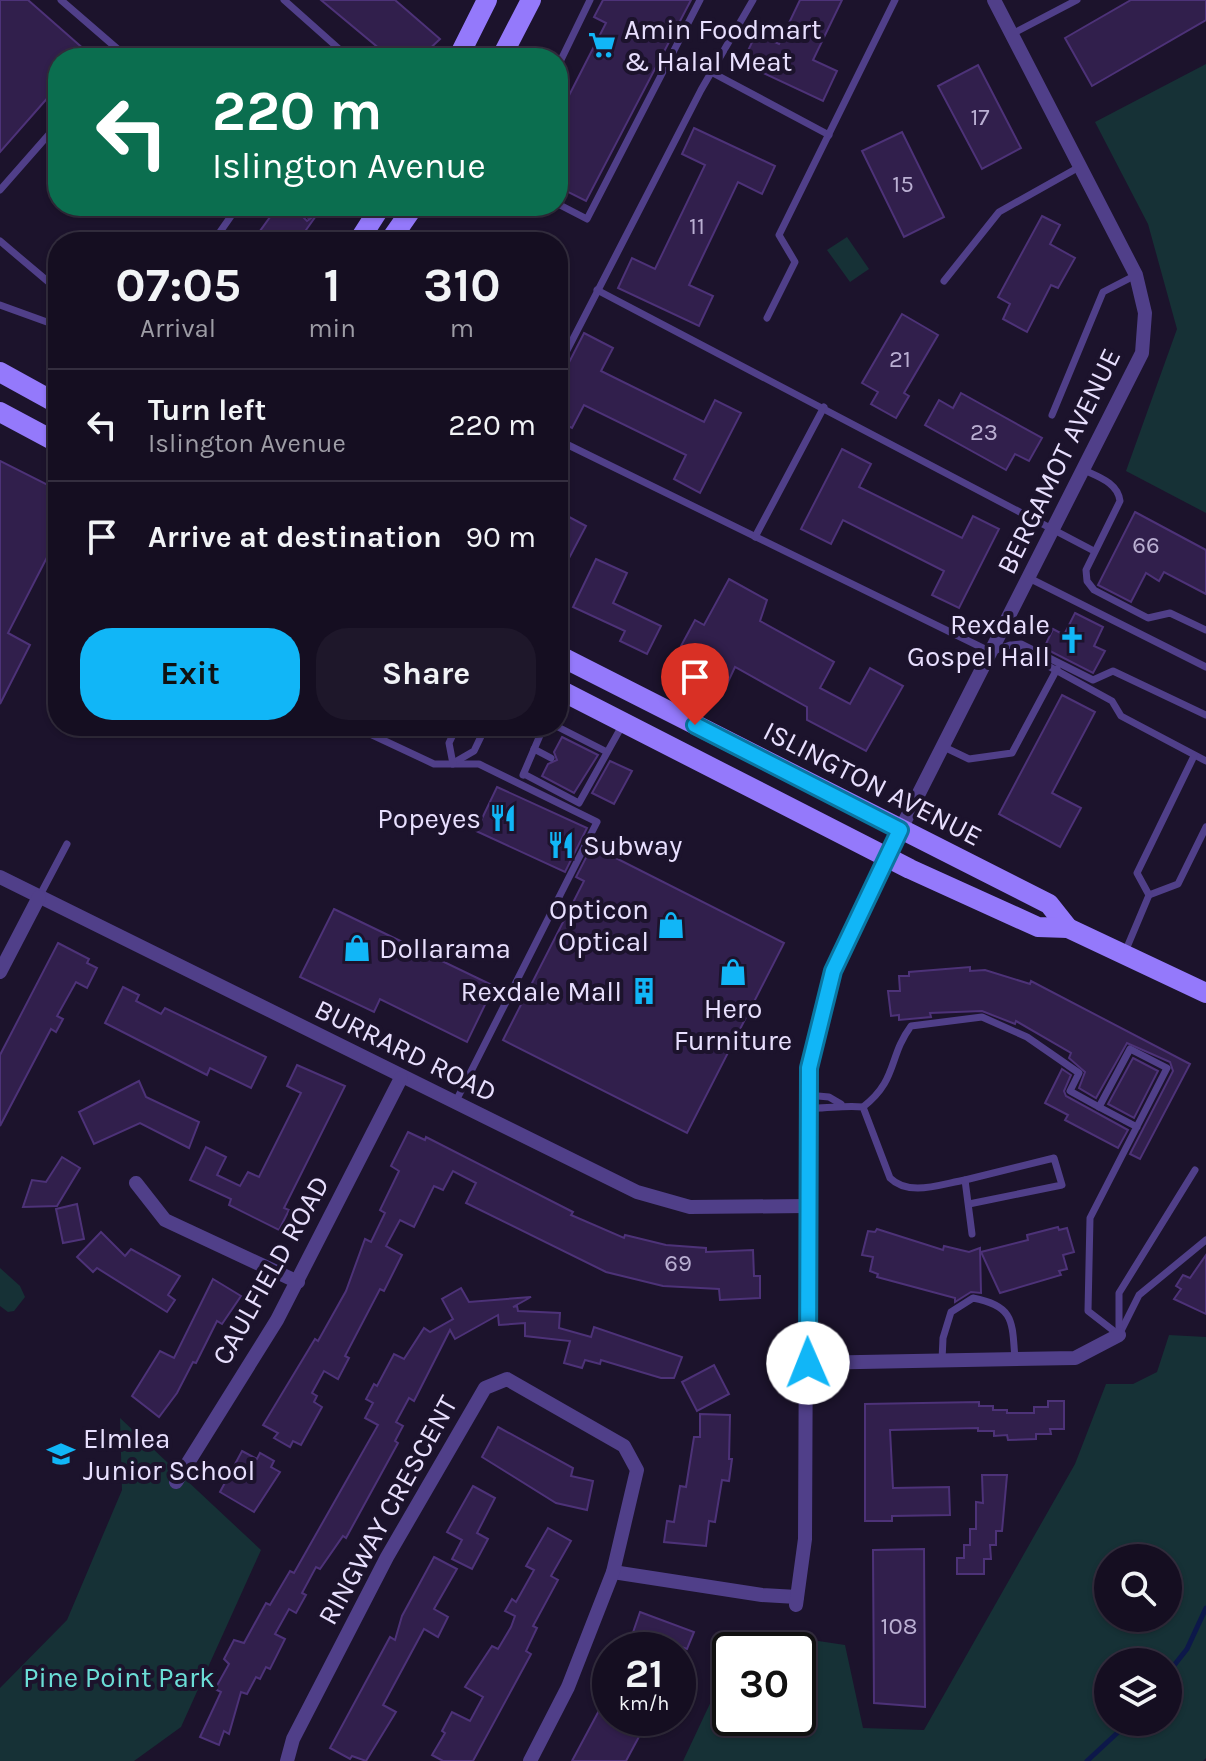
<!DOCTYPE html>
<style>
:root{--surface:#150e21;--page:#1e172a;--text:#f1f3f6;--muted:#9d9ca5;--line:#342e3f;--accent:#11b6f7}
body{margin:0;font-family:Karla,sans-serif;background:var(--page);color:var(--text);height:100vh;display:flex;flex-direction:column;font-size:30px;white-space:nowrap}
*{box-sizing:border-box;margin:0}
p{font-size:26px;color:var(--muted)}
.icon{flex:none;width:44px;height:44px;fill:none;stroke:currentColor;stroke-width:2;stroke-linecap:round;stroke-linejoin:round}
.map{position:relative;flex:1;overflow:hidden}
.details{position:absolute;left:48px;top:232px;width:520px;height:504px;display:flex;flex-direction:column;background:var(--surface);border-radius:32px;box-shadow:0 2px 6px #0004,0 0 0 2px var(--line)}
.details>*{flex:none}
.top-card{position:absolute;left:48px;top:48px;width:520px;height:168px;border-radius:32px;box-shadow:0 2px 6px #0004,0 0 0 2px var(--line);background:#0b6e4f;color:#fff;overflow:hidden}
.tools{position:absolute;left:1094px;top:1544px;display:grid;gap:16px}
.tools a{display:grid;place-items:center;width:88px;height:88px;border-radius:50%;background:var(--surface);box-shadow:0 2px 6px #0004,0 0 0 2px var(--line);font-size:40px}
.speed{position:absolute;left:592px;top:1632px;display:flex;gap:16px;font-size:40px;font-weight:700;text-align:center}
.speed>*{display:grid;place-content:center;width:104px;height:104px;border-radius:50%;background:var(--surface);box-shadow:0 2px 6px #0004,0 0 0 2px var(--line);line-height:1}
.speed small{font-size:20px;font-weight:400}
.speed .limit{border:4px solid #111;border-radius:12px;background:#fff;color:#111}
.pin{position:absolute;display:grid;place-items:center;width:68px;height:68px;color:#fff;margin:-82px -34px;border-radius:50% 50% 50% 0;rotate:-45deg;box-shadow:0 0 8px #0007}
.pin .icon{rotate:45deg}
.me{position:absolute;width:88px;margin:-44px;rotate:359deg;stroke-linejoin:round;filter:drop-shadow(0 0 6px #0008)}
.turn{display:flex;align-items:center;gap:28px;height:168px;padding:0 32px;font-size:36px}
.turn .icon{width:104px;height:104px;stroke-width:2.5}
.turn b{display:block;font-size:56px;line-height:68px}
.eta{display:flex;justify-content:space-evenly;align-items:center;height:136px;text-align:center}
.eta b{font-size:48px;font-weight:700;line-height:56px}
.button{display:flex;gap:16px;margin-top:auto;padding:16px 32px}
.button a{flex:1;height:92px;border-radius:32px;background:var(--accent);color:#111;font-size:32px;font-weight:700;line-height:92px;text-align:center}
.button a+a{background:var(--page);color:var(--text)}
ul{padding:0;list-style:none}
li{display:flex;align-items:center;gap:24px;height:112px;padding:0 32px;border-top:2px solid var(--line)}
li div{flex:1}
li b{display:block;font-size:30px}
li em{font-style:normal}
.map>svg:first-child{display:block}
.green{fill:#163136;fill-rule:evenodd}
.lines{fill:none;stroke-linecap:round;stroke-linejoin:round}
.stream{stroke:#0d184a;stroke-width:5}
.building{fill:#311f4c;stroke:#4d3278;stroke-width:2}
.lane{stroke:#503f89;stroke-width:7}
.street{stroke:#503f89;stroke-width:14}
.secondary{stroke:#9479fb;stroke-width:20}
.route-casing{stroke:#0b76a1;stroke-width:20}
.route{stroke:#11b6f7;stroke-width:14}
.labels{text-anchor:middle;stroke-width:8;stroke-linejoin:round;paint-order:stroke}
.number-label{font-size:24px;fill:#baafd2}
.poi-label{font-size:28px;fill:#e8dffe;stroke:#1c132c;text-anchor:start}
.street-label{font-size:28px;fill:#e8dffe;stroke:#1c132c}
.park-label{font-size:28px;fill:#6bded6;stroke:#1c132c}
</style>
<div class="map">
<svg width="1206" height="1761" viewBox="0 0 1206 1761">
<rect width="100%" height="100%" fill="#1c132c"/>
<!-- green -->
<g class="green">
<polygon points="1206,64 1206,513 1126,471 1177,329 1148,224 1095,122"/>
<polygon points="847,237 869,269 850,282 827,250"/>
<polygon points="0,1268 20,1286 25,1297 14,1311 8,1312 0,1306"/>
<path d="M1169,1335L1206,1337V1758L1203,1761H683L730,1661V1718H798V1650H735L745,1630L845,1645L863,1728L924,1730L1075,1464L1106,1384H1133L1157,1372ZM1168,1558V1618H1108V1558ZM1168,1662V1722H1108V1662Z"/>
<polygon points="120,1418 261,1550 181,1727 134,1761 0,1761 0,1688 67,1620 122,1490"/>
</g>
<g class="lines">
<!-- stream -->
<g class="stream">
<polyline points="1168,1673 1187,1649 1206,1608"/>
<polyline points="1087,1761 1129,1722"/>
</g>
</g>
<!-- building -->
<g class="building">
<polygon points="0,0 28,0 94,58 58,58 58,86 0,152"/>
<polygon points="321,0 395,0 440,39 420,58 375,58 381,50"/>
<polygon points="603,0 691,0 586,201 558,187 558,117 606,23 594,17"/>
<polygon points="800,0 842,0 813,60 837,71 823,101 742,63 756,34 779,44"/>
<polygon points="1131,0 1206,0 1206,20 1092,86 1065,38"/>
<polygon points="978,65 1021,148 982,169 938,86"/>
<polygon points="694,128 775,166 762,194 738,182 689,285 713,296 699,326 618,288 632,258 655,269 705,165 682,154"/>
<polygon points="902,132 944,217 904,237 862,151"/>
<polygon points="278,206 292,206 307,221 314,216 308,206 323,206 306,230 320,242 252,242"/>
<polygon points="1042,216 1060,225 1050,244 1075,258 1058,288 1051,285 1027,332 1003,319 1010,304 998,297"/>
<polygon points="902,314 938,335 904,393 909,396 896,418 871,404 878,392 862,383"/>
<polygon points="584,333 613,348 601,371 704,422 715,400 741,413 700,493 674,479 686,455 584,405 572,428 558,421 558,384"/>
<polygon points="961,393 1042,438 1029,461 1015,454 1006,470 925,425 939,400 953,408"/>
<polygon points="842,449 871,464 859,487 962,538 973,516 999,529 959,608 932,595 944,571 843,520 831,544 801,529"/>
<polygon points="0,461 58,490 58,536 8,633 30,645 0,704"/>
<polygon points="558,511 586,526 558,579"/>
<polygon points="1135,512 1206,550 1206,594 1164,572 1159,581 1146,573 1131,602 1098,585"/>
<polygon points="596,559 627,573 613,603 661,626 647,654 620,641 625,631 573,607"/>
<polygon points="729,579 767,600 760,621 834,662 820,688 850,704 870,668 903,686 866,751 807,720 807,707 735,667 728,682 684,660 686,648 681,646 695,620 704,625"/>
<polygon points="1075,613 1103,627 1094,646 1105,651 1093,673 1044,648 1053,629 1064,635"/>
<polygon points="1062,695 1095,712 1052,793 1081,808 1060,847 999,814"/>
<polygon points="562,737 598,755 574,793 542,776 548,764 557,760 554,752"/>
<polygon points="610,761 632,771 614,804 592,793"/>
<polygon points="497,787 587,828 565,872 476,831"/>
<polygon points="592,846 784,943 687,1133 503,1040 584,881 576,877"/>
<polygon points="334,909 494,986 467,1042 380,999 374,1012 300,977"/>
<polygon points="58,943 89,959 87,963 97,968 87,988 76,982 57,1016 63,1019 56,1032 51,1029 0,1126 0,1055"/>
<polygon points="970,967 970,971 985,970 1030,984 1031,981 1190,1064 1140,1159 1130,1154 1173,1071 1170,1062 1127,1043 1096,1098 1079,1088 1085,1072 1069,1058 1071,1053 1016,1021 1015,1024 982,1011 930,1013 931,1017 899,1020 899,1015 891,1016 888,991 900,991 899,976 909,976 909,972"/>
<polygon points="123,987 139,995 136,1001 161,1014 165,1008 266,1057 251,1088 210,1068 207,1075 105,1023"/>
<polygon points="1133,1058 1158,1071 1134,1118 1108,1104"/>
<polygon points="297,1065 345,1086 284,1208 289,1210 279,1230 229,1205 231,1199 190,1180 206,1147 226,1157 217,1175 240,1186 248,1172 259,1177 301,1093 287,1086"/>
<polygon points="1062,1069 1071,1075 1064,1091 1066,1096 1128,1130 1118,1148 1065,1120 1068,1115 1045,1103"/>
<polygon points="139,1081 146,1097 199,1122 189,1148 140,1123 94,1144 79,1112"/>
<polygon points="408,1132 425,1140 426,1137 573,1212 571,1215 624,1238 625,1235 666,1245 706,1248 706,1252 753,1250 754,1276 760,1276 760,1298 720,1300 719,1289 663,1286 606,1272 466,1203 476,1183 453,1171 443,1190 434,1186 414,1227 400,1220 386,1246 402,1255 384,1291 380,1289 345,1356 349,1358 338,1379 324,1371 312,1393 317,1396 314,1402 322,1407 301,1445 293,1441 290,1447 274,1438 278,1433 263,1425 315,1339 318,1341 346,1291 365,1239 371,1242 385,1213 380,1210 399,1171 391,1166"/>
<polygon points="62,1157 80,1168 57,1206 23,1207 32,1180 46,1182"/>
<polygon points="77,1204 84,1239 63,1243 56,1209"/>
<polygon points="1058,1227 1059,1230 1067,1228 1074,1252 1063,1255 1067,1269 1059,1271 1061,1275 1000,1293 981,1252 1028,1240 1027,1235"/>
<polygon points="877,1229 943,1250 944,1246 969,1252 980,1248 981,1293 971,1292 955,1302 955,1298 877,1277 878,1274 870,1271 873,1257 862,1255 868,1231 875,1232"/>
<polygon points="101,1232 125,1256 131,1249 180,1276 168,1295 175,1300 167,1312 97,1268 93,1272 77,1257"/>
<polygon points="1206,1255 1206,1314 1174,1299 1181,1289 1176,1286 1183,1275 1190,1278"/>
<polygon points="213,1279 241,1296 222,1324 217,1321 196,1363 193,1362 177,1393 159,1417 132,1396 160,1351 174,1358"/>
<polygon points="461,1288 469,1302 531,1297 513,1307 517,1306 518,1311 560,1313 559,1328 591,1337 594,1327 682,1357 674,1378 661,1378 601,1360 600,1364 585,1360 582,1368 564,1363 570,1341 525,1336 525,1323 499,1325 498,1315 455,1339 450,1330 414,1401 409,1398 396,1422 403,1426 395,1441 398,1443 346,1538 343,1536 320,1569 316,1567 302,1593 306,1595 296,1613 289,1609 275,1634 285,1639 270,1669 266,1667 260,1679 256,1677 247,1694 241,1692 229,1734 224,1731 219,1745 200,1737 221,1692 215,1689 229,1664 224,1659 234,1640 244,1643 266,1603 270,1605 290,1571 294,1573 378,1425 365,1418 373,1403 366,1399 374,1384 377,1386 394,1354 404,1359 424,1328 430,1332 453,1319 442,1299"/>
<polygon points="714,1365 729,1394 697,1411 682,1382"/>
<polygon points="1048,1401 1064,1401 1064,1429 1050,1429 1051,1434 1036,1434 1036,1439 1008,1440 1007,1435 994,1436 994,1431 978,1431 978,1428 890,1430 893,1488 949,1487 950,1515 892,1516 892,1521 865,1521 865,1404 979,1402 979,1406 993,1406 993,1410 1007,1410 1007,1413 1034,1413 1034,1407 1048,1407"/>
<polygon points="700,1414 730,1415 729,1459 732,1459 729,1481 722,1480 715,1522 709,1521 706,1546 664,1542 667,1521 674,1522 680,1486 686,1487 694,1437 700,1437"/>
<polygon points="498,1427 573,1468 571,1476 593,1481 587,1510 556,1503 482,1457"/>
<polygon points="242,1451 257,1459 260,1453 274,1461 271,1467 280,1472 254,1512 220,1492"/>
<polygon points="982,1475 1007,1475 1002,1531 996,1531 996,1545 990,1545 991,1559 984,1559 984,1574 957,1574 957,1558 964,1558 964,1545 970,1545 970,1529 976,1529 976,1502 983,1503"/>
<polygon points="473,1486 495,1498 477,1533 488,1539 472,1569 452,1559 462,1540 447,1532"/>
<polygon points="548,1528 571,1541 551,1576 558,1580 533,1626 537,1628 526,1651 531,1654 473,1761 443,1761 432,1755 445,1733 442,1731 452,1712 470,1721 483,1697 465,1687 492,1646 498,1649 511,1627 515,1616 505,1611 512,1599 516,1602 534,1570 526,1566"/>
<polygon points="924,1549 925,1707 874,1703 873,1550"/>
<polygon points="434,1557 457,1569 434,1609 448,1617 438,1637 424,1629 383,1705 396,1712 366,1761 352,1756 350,1759 330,1748 390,1637 395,1640 402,1616"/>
<polygon points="640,1612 694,1632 687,1649 673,1644 670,1649 652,1642 648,1650 627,1650"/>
<polygon points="610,1690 610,1718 649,1718 641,1733 626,1761 572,1761"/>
</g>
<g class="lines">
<!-- lane -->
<g class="lane">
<polyline points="61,0 128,58"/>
<polyline points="284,0 338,48 340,58"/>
<polyline points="1012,34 1077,0"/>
<polyline points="558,66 590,0"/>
<polyline points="711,72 829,135"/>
<polyline points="0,190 58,124"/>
<polyline points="558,204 587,219 700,0"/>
<polyline points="298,206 308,215"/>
<polyline points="0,241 58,290"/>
<polyline points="213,242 238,206"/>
<polyline points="944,281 999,212 1081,166"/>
<polyline points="597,290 1094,551"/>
<polyline points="0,305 58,326"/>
<polyline points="767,318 795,262 779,235 895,0"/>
<polyline points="558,368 701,90 753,0"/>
<polyline points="1052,415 1103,292 1136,275"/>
<polyline points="558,440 991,652 1010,645 1112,701 1121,716 1206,761"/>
<path d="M1084,470C1099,477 1118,483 1120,501L1086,570L1087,581L1094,590L1148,618L1170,613L1206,630"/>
<polyline points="755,537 824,407"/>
<polyline points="1029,578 1206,667"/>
<polyline points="1012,645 1021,644 1093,680 1113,671 1206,715"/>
<polyline points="353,726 434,764 479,764 597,822 456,1101"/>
<polyline points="556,726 607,752"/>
<polyline points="944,747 969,759 1012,753 1057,669"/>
<polyline points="534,749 551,758"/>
<polyline points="455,762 474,751 486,726"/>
<polyline points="453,764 449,743 457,726"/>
<polyline points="524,774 579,803 623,724"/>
<polyline points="523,775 544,726"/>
<polyline points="1149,895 1178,884 1206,827"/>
<polyline points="39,897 67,844"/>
<polyline points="1125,952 1149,895 1137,873 1194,756"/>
<polyline points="807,1095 829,1097 841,1104"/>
<path d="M863,1107C898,1080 888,1057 911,1026L982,1017L1027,1037L1079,1073L1070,1091L1099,1107"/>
<path d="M808,1108C827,1109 843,1105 863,1107L890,1178C909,1197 941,1184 965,1180L972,1234"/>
<polyline points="965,1180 1054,1158 1062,1185 969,1204"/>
<polyline points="1120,1333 1139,1295 1206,1240"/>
<polyline points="1119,1335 1088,1311 1090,1218 1167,1068 1130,1049 1099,1107 1137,1127"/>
<polyline points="1119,1335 1119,1293 1195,1170"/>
<path d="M942,1360L943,1338L951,1312L973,1298C1015,1306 1012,1322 1015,1359"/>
</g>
<!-- street -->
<g class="street">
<polyline points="0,877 637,1192 690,1207 806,1206"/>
<polyline points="0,972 39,897"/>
<polyline points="136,1183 165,1220 298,1282"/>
<polyline points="808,1363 1075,1358 1119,1335"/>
<polyline points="176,1482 277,1320 401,1078"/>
<polyline points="613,1572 762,1595 797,1597"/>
<polyline points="796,1605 805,1539 807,1095 821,1009 833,971 876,878 1142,353 1145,313 1136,275 994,0"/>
<polyline points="287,1761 293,1739 387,1557 485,1388 507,1379 624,1446 637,1470 613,1572 568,1687 530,1761"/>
</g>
<!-- secondary -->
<g class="secondary">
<polyline points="458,58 487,0"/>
<polyline points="501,58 531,0"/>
<polyline points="358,242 381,206"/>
<polyline points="389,242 414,206"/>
<polyline points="0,372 58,404"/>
<polyline points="0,412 58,443"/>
<polyline points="558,655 1049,904 1068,928"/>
<polyline points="558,689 910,869 1038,927 1068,928 1206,993"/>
</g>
</g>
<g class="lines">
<!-- route casing -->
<g class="route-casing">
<polyline id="route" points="695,725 900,830 833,971 809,1068 808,1363"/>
</g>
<!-- route -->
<use href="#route" class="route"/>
</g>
<!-- icons -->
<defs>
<g id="supermarket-bare" transform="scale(2.16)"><path d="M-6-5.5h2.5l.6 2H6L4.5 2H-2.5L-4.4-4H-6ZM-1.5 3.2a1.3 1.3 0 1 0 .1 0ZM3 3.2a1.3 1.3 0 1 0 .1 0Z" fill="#11b6f7" stroke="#1c132c" stroke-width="2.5" paint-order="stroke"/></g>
<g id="church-bare" transform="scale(2.16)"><path d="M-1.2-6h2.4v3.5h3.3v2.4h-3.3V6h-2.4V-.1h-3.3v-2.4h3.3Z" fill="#11b6f7" stroke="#1c132c" stroke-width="2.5" paint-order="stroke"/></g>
<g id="restaurant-bare" transform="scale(2.16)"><path d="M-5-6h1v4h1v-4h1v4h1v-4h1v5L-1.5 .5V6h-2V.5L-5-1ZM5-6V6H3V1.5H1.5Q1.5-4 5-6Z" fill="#11b6f7" stroke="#1c132c" stroke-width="2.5" paint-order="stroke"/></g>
<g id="shop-bare" transform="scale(2.16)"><path d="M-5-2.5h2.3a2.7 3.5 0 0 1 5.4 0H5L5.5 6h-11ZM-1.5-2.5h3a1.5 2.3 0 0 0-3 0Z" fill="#11b6f7" stroke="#1c132c" stroke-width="2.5" paint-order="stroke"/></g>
<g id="building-bare" transform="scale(2.16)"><path d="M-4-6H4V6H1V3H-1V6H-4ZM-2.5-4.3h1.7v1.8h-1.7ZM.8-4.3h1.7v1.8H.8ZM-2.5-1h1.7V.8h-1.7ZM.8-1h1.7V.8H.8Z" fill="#11b6f7" stroke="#1c132c" stroke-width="2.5" paint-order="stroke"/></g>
<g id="school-bare" transform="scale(2.16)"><path d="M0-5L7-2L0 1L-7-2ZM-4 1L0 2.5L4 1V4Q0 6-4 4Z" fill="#11b6f7" stroke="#1c132c" stroke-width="2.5" paint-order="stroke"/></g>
</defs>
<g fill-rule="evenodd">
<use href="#supermarket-bare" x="602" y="45"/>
<use href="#church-bare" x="1072" y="640"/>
<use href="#restaurant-bare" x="503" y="818"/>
<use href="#restaurant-bare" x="561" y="845"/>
<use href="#shop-bare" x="671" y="925"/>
<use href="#shop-bare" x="357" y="948"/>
<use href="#shop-bare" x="733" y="972"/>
<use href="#building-bare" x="644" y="991"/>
<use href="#school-bare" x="61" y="1454"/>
</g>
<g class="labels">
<!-- number labels -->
<g class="number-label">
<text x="980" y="125">17</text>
<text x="903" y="192">15</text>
<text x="697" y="234">11</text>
<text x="900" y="367">21</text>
<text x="984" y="440">23</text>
<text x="1146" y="553">66</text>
<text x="678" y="1271">69</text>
<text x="899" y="1634">108</text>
</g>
<!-- poi labels -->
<g class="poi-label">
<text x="624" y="39">Amin Foodmart<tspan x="624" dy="32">&amp; Halal Meat</tspan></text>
<text x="1050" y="634" text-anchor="end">Rexdale<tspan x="1050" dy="32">Gospel Hall</tspan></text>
<text x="481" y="828" text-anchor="end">Popeyes</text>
<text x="583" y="855">Subway</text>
<text x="649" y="919" text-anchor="end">Opticon<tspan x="649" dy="32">Optical</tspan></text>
<text x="379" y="958">Dollarama</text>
<text x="622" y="1001" text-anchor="end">Rexdale Mall</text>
<text x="733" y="1018" text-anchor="middle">Hero<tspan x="733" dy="32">Furniture</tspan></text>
<text x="83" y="1448">Elmlea<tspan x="83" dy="32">Junior School</tspan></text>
</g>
<!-- street labels -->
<g class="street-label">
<text transform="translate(1058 461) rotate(-64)" y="10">BERGAMOT AVENUE</text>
<text transform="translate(873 783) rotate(27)" y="10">ISLINGTON AVENUE</text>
<text transform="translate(406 1050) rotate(26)" y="10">BURRARD ROAD</text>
<text transform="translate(270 1270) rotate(-61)" y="10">CAULFIELD ROAD</text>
<text transform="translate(387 1510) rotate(-61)" y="10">RINGWAY CRESCENT</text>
</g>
<!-- park labels -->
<g class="park-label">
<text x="119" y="1687">Pine Point Park</text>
</g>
</g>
</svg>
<div class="tools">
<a><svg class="icon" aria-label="search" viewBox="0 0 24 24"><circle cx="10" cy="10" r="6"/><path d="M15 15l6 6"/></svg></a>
<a><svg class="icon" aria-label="layers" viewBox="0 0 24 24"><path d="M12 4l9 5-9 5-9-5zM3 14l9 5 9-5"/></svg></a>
</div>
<div class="speed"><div>21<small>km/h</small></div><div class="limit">30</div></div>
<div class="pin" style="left:695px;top:725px;background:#d93025"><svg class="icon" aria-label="arrive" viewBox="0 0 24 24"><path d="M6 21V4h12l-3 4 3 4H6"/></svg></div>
<svg class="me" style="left:808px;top:1363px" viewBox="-20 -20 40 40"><circle r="19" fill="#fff"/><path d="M0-13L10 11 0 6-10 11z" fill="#11b6f7"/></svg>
<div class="top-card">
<div class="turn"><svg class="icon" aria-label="left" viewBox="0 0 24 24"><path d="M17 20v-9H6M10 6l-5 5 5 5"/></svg><div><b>220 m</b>Islington Avenue</div></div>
</div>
<section class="details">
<div class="eta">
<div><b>07:05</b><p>Arrival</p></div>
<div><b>1</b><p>min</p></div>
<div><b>310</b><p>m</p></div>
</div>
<ul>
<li><svg class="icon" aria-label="left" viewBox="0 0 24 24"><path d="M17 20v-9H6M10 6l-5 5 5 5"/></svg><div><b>Turn left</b><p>Islington Avenue</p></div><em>220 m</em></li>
<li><svg class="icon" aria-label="arrive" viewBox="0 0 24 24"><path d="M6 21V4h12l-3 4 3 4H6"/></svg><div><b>Arrive at destination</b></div><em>90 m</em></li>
</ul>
<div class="button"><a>Exit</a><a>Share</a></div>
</section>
</div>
